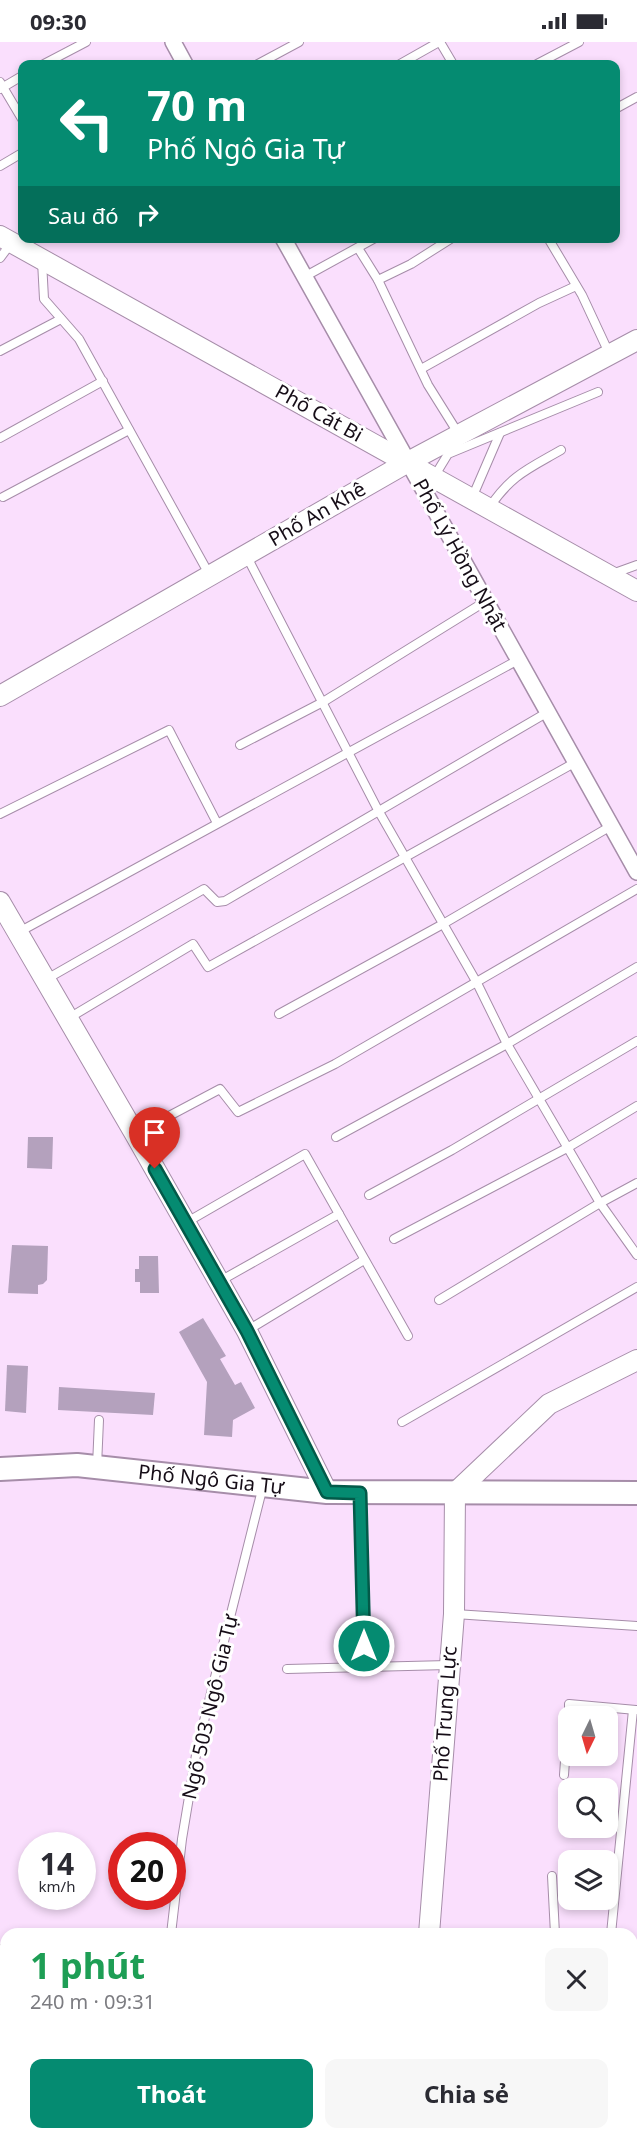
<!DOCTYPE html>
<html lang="vi">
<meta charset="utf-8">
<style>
:root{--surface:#fff;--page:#f7f7f7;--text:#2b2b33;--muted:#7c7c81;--accent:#058b71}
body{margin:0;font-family:"Noto Sans",sans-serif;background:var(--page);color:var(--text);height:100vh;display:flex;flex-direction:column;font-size:22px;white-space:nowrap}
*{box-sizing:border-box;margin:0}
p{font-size:20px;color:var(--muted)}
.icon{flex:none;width:33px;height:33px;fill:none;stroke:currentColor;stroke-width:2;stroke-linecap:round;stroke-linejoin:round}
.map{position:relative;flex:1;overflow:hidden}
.side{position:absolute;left:0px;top:1886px;width:638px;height:212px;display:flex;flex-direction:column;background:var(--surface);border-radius:18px 18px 0 0;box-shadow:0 3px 9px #0003}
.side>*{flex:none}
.banner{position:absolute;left:18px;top:18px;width:602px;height:183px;border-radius:12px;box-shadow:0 3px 9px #0003;background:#058b71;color:#fff;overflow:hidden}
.needle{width:39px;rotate:185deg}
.buttons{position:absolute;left:558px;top:1664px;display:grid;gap:12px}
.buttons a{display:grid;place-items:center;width:60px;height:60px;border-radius:12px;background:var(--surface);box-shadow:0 3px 9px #0003;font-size:30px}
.speed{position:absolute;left:18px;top:1790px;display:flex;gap:12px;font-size:30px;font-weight:700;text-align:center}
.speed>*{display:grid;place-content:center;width:78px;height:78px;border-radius:50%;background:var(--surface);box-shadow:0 3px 9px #0003;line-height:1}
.speed small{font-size:15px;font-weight:400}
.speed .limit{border:9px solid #d22;background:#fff;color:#111}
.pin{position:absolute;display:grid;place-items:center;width:51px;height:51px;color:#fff;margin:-62px -26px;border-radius:50% 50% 50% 0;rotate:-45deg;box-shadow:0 0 6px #0007}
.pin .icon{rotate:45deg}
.me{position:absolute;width:66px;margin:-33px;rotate:0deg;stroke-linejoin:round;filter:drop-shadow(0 0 4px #0008)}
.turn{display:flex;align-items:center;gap:21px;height:126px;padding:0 30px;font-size:27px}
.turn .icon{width:78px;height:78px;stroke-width:2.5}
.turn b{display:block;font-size:42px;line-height:51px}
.then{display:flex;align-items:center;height:57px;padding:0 30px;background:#0003;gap:12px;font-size:22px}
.round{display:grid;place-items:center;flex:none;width:63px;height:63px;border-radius:12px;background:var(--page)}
.overview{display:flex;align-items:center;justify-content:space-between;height:102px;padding:0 30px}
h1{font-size:36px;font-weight:700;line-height:45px;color:#1e9e55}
.cta{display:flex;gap:12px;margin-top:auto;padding:12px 30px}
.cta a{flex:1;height:69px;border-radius:12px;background:var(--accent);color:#fff;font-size:24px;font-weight:700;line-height:69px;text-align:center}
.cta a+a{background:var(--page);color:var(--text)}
.status{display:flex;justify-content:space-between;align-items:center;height:42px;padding:0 30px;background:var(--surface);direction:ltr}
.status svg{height:16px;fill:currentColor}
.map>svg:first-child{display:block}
.green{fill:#c1c4ae}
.building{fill:#b4a1bd}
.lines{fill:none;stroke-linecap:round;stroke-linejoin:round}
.service-casing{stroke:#a68da9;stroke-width:10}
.minor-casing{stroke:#a68da9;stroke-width:18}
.tertiary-casing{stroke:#a68da9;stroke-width:22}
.secondary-casing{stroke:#a68da9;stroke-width:26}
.service{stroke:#fff;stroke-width:8}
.minor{stroke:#fff;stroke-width:15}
.tertiary{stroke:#fff;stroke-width:20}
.secondary{stroke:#fff;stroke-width:22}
.route-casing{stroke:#035a49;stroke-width:15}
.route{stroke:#058b71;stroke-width:10}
.labels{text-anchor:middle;stroke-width:6;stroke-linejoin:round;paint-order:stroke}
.street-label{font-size:20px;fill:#160d17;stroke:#fff}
</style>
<div class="status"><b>09:30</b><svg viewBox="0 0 49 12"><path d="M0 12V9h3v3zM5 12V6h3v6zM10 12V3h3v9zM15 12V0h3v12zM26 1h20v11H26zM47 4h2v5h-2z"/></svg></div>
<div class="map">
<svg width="637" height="2096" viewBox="0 0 637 2096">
<rect width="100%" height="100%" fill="#fadffd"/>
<!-- green -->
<polygon class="green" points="0,1937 6,1938 6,2070 0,2070"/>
<!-- building -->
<g class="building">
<polygon points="28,1095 53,1095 52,1127 27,1126"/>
<polygon points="12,1203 48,1204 47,1238 43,1242 38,1243 38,1252 8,1251"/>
<polygon points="139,1214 158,1214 159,1251 140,1251 140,1240 135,1240 135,1227 139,1227"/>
<polygon points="203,1276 226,1314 220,1317 235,1343 241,1340 255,1366 233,1378 232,1395 204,1393 207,1340 179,1290"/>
<polygon points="7,1323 28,1324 26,1371 5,1369"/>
<polygon points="59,1345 155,1351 153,1373 58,1368"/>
</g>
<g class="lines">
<!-- service casing -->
<g class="service-casing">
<g id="service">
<polyline points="440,0 453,22"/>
<polyline points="44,22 86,0"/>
<polyline points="258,22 299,0"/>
<polyline points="400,22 439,0"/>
<polyline points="537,22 579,0"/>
<polyline points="0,40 22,77"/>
<polyline points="0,47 22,34"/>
<polyline points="615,67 637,55"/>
<polyline points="0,124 22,111"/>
<polyline points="548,196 582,253 609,311"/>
<polyline points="358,206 378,238 428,343 458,391"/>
<polyline points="0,216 12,200"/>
<polyline points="42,219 44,257 79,297 209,532"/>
<polyline points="304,235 375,196"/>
<polyline points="378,238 411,222 452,196"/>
<polyline points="0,309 61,277"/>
<polyline points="421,327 539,261 576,244"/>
<polyline points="0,396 103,339"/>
<polyline points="434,435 448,412 598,350"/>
<polyline points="3,455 129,388"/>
<polyline points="472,456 500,391"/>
<path d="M489,466C511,433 528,427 561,408"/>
<polyline points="246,513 378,768 477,941 507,1002 600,1161 637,1213"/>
<polyline points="612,532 637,523"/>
<polyline points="240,703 323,660 486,559"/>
<polyline points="0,772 169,688 217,781"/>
<polyline points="19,890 518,618"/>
<polyline points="45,938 204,847 217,860 225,859 548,670"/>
<polyline points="279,972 443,882 611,784"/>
<polyline points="69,976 193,902 208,925 576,720"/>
<polyline points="137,1091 220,1047 238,1070 335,1022 637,847"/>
<polyline points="336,1095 507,1002 637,925"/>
<polyline points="369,1153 452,1108 637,999"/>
<polyline points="187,1180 305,1112 408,1294"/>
<polyline points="394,1197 567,1106 637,1064"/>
<polyline points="220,1239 339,1172"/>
<polyline points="439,1258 600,1161 637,1141"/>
<polyline points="248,1288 364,1218"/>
<polyline points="402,1380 637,1245"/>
<polyline points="97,1424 99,1378"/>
<polyline points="360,1452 364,1624"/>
<polyline points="455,1572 637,1584"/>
<polyline points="287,1627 448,1623"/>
<polyline points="569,1674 569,1662 636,1668"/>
<polyline points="564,1733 568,1677"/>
<polyline points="552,1834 555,1892"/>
<polyline points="171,1892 182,1797 197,1707 263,1444"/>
<polyline points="611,1892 633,1668"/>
<polyline points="632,2050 637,2051"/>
</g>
</g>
<!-- minor casing -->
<g class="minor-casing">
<g id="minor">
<polyline points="173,0 185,22"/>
<polyline points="283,196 637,830"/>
<polyline points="0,1911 6,1912"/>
<polyline points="632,1951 637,1951"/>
</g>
</g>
<!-- tertiary casing -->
<g class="tertiary-casing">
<g id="tertiary">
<polyline points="0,194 637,549"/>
<polyline points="0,654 408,420 637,298"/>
<polyline points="0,860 135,1092 247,1289 327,1450"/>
<polyline points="429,1892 454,1572 455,1451 549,1362 637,1318"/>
<polyline points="415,2096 415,2091"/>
</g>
</g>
<!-- secondary casing -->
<g class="secondary-casing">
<g id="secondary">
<path id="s1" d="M0,1427L77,1423L327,1450L637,1451"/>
</g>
</g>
<!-- service -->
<use href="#service" class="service"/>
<!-- minor -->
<use href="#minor" class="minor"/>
<!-- tertiary -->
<use href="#tertiary" class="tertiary"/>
<!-- secondary -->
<use href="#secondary" class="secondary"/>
</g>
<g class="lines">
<!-- route casing -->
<g class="route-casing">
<polyline id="route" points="155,1127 247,1289 327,1450 360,1451 364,1604"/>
</g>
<!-- route -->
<use href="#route" class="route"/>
</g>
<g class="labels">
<!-- street labels -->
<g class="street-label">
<text transform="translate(319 371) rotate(29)" y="7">Phố Cát Bi</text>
<text transform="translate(317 472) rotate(-30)" y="7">Phố An Khê</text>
<text transform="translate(460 513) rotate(61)" y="7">Phố Lý Hồng Nhật</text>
<text dy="7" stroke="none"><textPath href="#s1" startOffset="212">Phố Ngô Gia Tự</textPath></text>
<text transform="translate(210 1665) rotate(-77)" y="7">Ngõ 503 Ngô Gia Tự</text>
<text transform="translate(445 1672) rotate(-86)" y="7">Phố Trung Lực</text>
</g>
</g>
</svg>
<div class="buttons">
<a><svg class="needle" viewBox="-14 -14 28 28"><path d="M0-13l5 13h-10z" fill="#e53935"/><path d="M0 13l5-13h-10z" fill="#7c7c81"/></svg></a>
<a><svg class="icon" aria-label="search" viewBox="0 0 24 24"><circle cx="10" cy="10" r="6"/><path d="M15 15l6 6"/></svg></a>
<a><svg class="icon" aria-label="layers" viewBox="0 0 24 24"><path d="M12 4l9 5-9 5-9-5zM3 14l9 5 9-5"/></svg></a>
</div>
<div class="speed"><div>14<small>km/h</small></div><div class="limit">20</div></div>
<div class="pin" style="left:155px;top:1127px;background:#d93025"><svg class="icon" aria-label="arrive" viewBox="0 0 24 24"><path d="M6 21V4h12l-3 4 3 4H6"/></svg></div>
<svg class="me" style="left:364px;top:1604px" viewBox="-20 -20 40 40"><circle r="17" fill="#058b71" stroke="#fff" stroke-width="3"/><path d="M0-11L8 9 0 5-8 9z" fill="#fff"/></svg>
<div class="banner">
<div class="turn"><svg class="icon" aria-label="left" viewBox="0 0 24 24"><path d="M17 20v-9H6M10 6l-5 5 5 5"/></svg><div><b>70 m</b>Phố Ngô Gia Tự</div></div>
<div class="then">Sau đó<svg class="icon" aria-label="right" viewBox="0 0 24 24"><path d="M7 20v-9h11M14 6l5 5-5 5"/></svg></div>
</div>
<section class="side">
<div class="overview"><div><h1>1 phút</h1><p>240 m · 09:31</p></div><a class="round"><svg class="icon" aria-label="close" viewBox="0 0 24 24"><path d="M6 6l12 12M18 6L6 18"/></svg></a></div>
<div class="cta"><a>Thoát</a><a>Chia sẻ</a></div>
</section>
</div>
